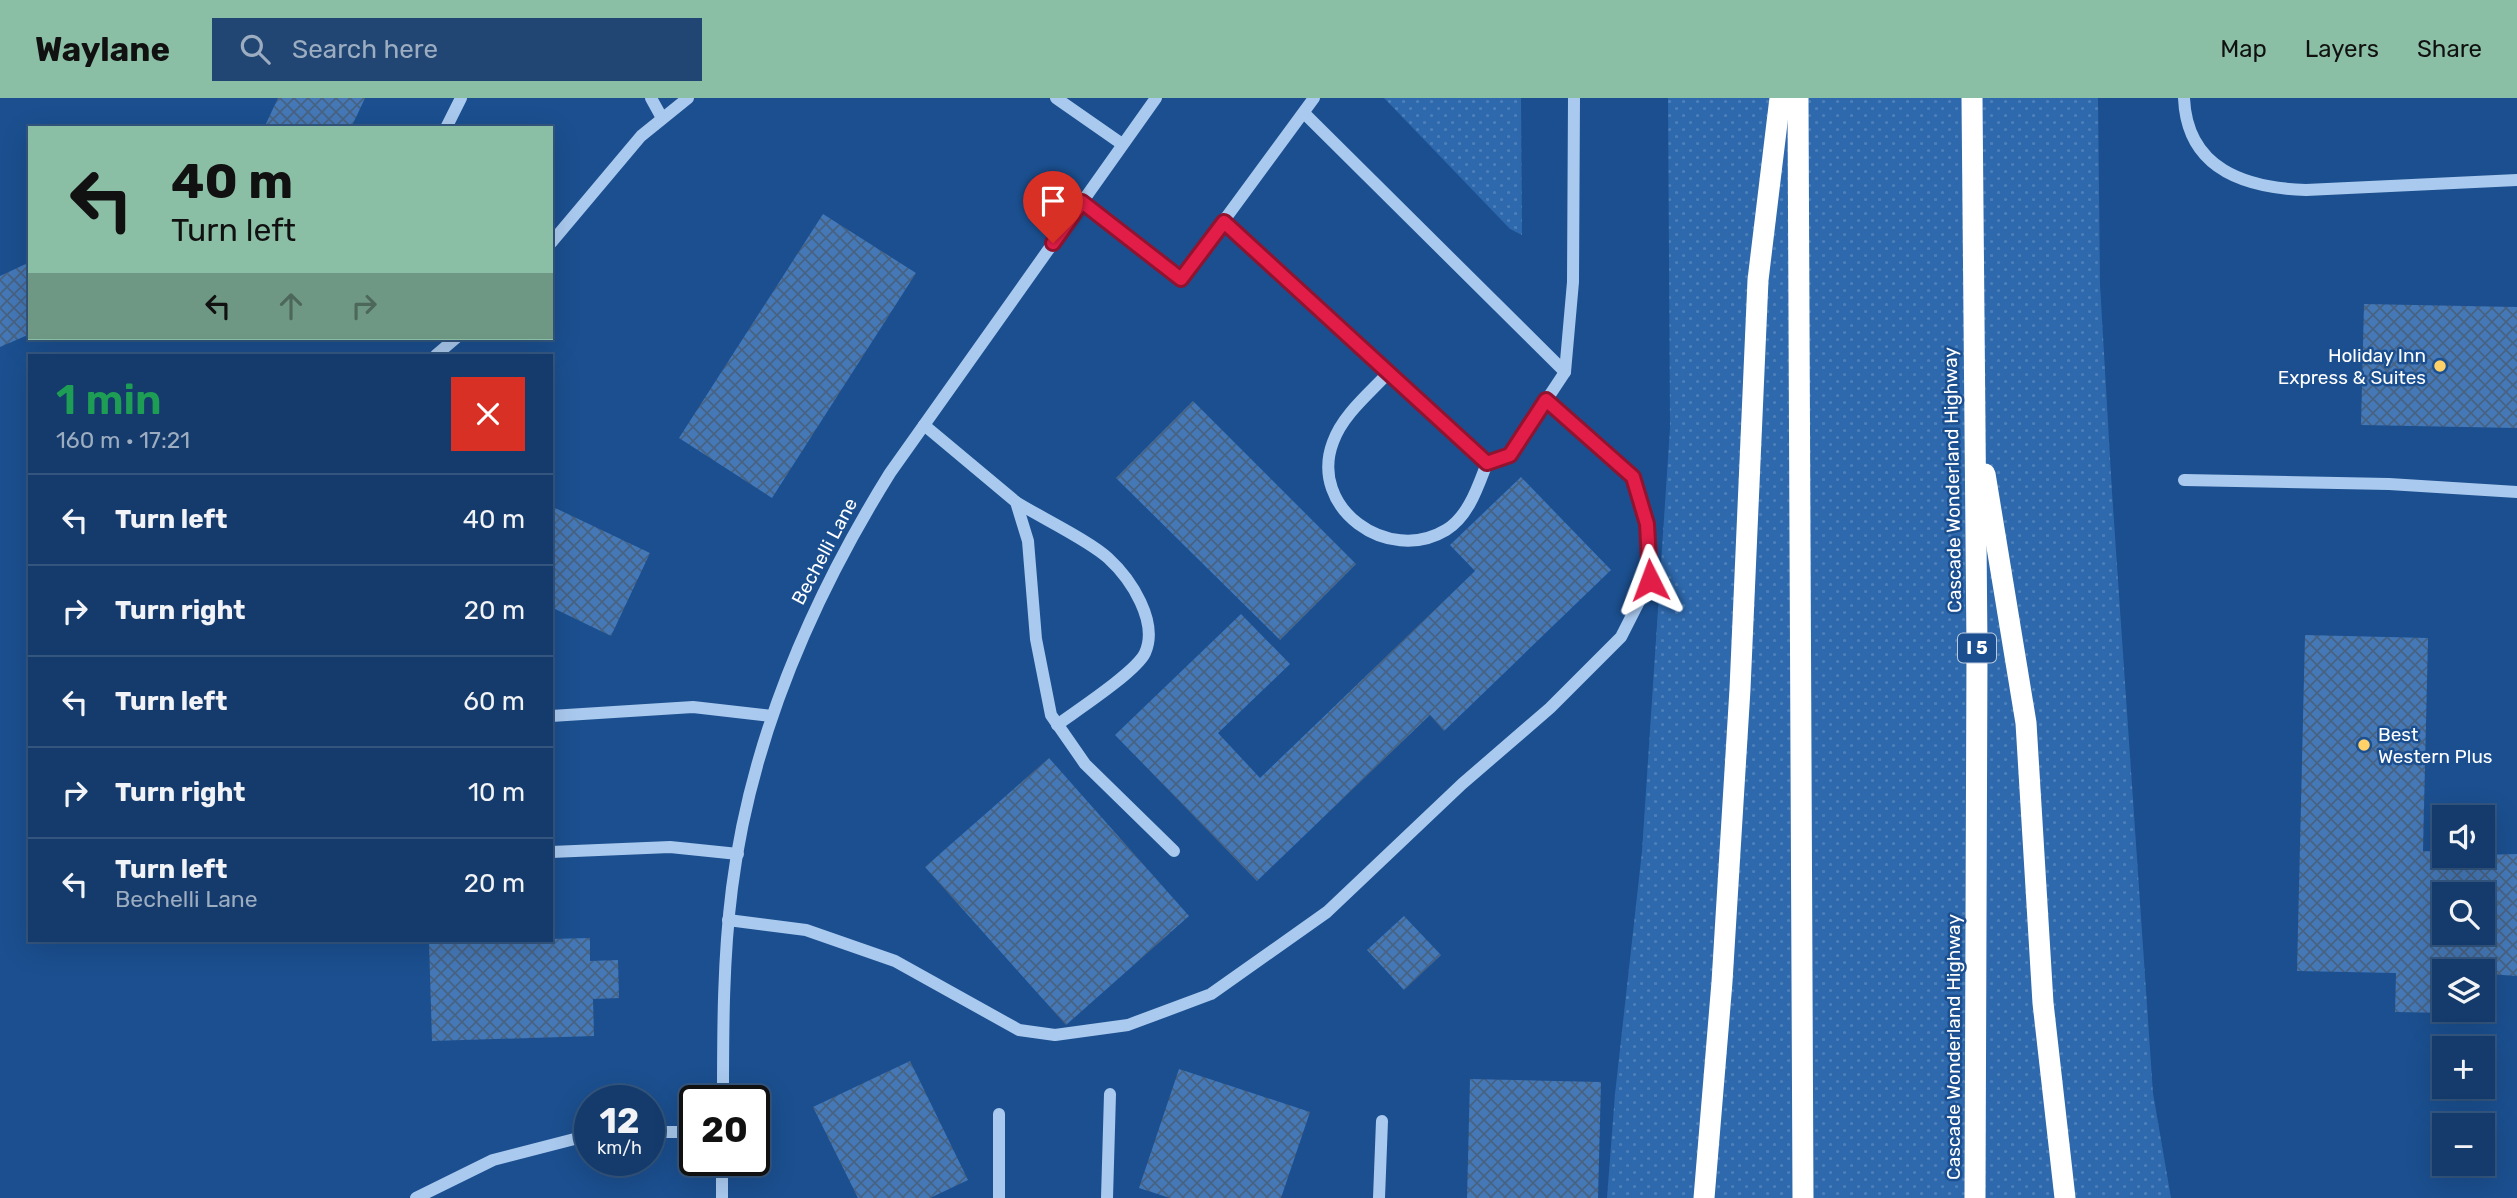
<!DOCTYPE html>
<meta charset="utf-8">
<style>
:root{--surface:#143b6b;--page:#214673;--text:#f1f3f6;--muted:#9dadc1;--line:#33557e;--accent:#8abfa5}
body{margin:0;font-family:Rubik,sans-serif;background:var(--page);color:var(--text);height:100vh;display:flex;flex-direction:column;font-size:26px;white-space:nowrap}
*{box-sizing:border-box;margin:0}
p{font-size:23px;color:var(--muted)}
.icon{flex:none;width:38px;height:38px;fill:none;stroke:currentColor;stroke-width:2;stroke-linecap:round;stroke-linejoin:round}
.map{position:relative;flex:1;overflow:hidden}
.details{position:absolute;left:28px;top:256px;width:525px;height:588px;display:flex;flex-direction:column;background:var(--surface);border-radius:0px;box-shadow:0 7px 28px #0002,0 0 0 2px var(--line)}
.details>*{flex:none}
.guide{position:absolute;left:28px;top:28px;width:525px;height:214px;border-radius:0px;box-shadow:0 7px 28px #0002,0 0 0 2px var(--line);background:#8abfa5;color:#111;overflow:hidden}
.buttons{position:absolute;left:2432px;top:707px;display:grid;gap:14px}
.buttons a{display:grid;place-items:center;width:63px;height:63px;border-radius:0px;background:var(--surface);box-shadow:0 7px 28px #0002,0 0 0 2px var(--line);font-size:35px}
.speed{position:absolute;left:574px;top:987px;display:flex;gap:14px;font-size:35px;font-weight:700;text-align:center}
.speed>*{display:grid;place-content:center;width:91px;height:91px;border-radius:50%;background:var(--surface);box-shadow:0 7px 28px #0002,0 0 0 2px var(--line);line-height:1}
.speed small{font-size:18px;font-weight:400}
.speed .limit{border:4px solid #111;border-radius:10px;background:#fff;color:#111}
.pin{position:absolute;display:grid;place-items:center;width:60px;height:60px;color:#fff;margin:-72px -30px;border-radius:50% 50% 50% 0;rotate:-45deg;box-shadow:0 0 7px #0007}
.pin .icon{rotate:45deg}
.me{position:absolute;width:77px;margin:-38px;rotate:357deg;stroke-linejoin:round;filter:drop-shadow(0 0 5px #0008)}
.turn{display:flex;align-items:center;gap:24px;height:147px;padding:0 28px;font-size:32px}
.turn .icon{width:91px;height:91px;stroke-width:2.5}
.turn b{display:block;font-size:49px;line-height:60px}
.lanes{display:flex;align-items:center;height:66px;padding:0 28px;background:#0003;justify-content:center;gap:35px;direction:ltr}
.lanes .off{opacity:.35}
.round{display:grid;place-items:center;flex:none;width:74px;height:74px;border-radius:0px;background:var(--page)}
.head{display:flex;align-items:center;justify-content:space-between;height:119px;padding:0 28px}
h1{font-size:42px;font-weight:600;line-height:52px;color:#1e9e55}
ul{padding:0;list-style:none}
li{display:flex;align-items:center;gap:21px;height:91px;padding:0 28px;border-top:2px solid var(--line)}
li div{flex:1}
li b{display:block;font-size:26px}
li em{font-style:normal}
header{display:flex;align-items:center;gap:42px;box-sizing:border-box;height:98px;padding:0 35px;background:var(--accent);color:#111}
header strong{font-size:33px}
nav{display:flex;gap:38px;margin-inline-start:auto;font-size:24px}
.search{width:490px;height:63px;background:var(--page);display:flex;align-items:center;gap:18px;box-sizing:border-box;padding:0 24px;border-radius:0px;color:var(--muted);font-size:26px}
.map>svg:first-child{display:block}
.grass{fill:url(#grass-dots)}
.building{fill:url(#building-cross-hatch);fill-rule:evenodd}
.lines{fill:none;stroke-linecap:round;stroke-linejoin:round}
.minor{stroke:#a9c9ee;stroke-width:12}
.highway{stroke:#fff;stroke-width:21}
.route-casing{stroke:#92132f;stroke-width:18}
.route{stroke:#e11d48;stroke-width:12}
.poi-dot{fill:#ffd166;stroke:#1b4f8f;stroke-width:2.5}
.labels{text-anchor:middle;stroke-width:5;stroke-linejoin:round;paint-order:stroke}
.shield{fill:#1b4f8f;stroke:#bbcadd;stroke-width:2}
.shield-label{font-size:18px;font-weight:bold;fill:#fff}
.poi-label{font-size:19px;fill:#fff;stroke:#1b4f8f;text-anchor:end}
.street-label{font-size:19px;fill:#fff;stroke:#1b4f8f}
</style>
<header>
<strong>Waylane</strong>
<div class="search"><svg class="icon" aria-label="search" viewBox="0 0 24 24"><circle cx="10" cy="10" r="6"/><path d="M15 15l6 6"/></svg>Search here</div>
<nav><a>Map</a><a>Layers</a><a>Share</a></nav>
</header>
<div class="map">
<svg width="2517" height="1100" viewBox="0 0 2517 1100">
<defs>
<pattern id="grass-dots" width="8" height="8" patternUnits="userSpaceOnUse" patternTransform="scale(1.75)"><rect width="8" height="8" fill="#2e69ad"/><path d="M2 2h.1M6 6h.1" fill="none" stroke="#4d80b9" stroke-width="1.8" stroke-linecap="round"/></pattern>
<pattern id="building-cross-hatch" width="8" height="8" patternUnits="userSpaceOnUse" patternTransform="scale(1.75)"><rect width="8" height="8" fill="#4478b7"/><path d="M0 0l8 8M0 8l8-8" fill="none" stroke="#486282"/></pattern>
</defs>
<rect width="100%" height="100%" fill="#1b4f8f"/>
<!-- grass -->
<g class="grass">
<polygon points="1384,0 1521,0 1522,137 1510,131"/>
<polygon points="1668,0 2098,0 2100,186 2112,394 2153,995 2171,1100 1607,1100 1615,996 1642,753 1670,330"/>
</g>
<!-- building -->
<g class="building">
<polygon points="278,0 365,0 351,30 264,30"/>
<polygon points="823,116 916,175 772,400 679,340"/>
<polygon points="30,164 30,236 0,249 0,178"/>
<polygon points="2364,206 2517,209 2517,330 2361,327"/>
<polygon points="1193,303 1356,466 1280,542 1116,380"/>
<polygon points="1521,379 1611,472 1444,633 1430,617 1257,783 1115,637 1241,516 1290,566 1218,635 1260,680 1475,473 1450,447"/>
<polygon points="551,408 650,455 611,538 551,509"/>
<path d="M2305,537L2428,540L2423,753L2445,754V758L2517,756V878L2445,873V912H2450L2449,915L2395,914L2396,875L2297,873ZM2445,796H2483V835H2445Z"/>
<polygon points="1049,660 1189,818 1066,927 925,769"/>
<polygon points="1404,818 1441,857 1404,892 1367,852"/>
<polygon points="590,840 590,863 618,862 619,900 593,901 594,938 432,943 429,844"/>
<polygon points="910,963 968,1082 930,1100 858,1100 813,1009"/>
<polygon points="1179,971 1310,1014 1281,1100 1170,1100 1139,1090"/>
<polygon points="1470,981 1601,984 1598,1100 1467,1100"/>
</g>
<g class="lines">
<!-- minor -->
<g class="minor">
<polyline points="651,0 662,20"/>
<polyline points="1056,0 1122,46"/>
<path d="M2184,0C2187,71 2245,90 2306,92L2517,82"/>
<polyline points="1304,15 1565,274"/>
<polyline points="446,30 461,0"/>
<polyline points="1082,104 1181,181 1314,0"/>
<polyline points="1224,124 1390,273 1487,365 1510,357 1565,274 1573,184 1574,0"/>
<polyline points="551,145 641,38 688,0"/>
<polyline points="436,257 456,240"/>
<path d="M1390,273C1371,294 1343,316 1333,344C1308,410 1388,467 1446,432C1469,418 1478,388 1487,365"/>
<polyline points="924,327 1016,404 1028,443 1036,541 1051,617 1085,666 1174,753"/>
<polyline points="2184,382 2389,386 2517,394"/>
<path d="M1016,404C1040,419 1090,443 1108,460C1131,481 1159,524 1145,555C1136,574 1076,613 1057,627"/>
<polyline points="551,618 693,609 772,618"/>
<polyline points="551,754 670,749 738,756"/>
<polyline points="728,822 806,832 895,863 1019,932 1055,937 1128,927 1211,896 1327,814 1462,686 1550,610 1621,539 1650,482 1647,426 1633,379 1546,302"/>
<path d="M723,1003C723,932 723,861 732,790C751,640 811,502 890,375L1156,0"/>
<polyline points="999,1016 999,1100"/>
<polyline points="649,1034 695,1034"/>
<polyline points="416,1100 493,1062 590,1037"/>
<polyline points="722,1100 722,1062"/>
<polyline points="1107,1100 1110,996"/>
<polyline points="1379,1100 1382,1023"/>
</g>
<!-- highway -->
<g class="highway">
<polyline points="1798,0 1803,1100"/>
<polyline points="1972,0 1977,550 1975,1100"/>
<polyline points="1985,376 2026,625 2043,905 2065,1100"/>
<polyline points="1704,1100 1722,884 1740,591 1758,182 1780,0"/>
</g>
</g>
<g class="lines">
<!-- route casing -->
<g class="route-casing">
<polyline id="route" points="1053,145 1082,104 1181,181 1224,124 1487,365 1510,357 1546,302 1633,379 1647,426 1650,482"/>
</g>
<!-- route -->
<use href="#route" class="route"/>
</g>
<!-- markers -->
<g class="poi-dot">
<circle cx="2440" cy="268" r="7"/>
<circle cx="2364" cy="647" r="7"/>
</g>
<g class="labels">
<!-- shield labels -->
<rect class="shield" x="1958" y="535.5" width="38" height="29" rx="5"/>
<g class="shield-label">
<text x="1977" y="556">I 5</text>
</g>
<!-- poi labels -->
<g class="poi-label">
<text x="2426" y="264">Holiday Inn<tspan x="2426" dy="22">Express &amp; Suites</tspan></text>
<text x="2378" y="643" text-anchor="start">Best<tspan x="2378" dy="22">Western Plus</tspan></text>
</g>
<!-- street labels -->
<g class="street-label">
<text transform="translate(1952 382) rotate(-91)" y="7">Cascade Wonderland Highway</text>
<text transform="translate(824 453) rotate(-62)" y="7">Bechelli Lane</text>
<text transform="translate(1953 949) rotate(-90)" y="7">Cascade Wonderland Highway</text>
</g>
</g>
</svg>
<div class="buttons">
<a><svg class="icon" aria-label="sound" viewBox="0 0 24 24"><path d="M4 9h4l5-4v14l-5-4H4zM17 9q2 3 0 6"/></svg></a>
<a><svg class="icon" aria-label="search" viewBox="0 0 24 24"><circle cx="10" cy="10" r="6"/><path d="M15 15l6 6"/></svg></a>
<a><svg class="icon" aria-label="layers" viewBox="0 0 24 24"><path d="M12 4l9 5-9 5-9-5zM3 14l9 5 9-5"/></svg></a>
<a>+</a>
<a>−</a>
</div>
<div class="speed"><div>12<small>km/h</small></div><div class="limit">20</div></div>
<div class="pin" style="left:1053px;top:145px;background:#d93025"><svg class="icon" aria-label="arrive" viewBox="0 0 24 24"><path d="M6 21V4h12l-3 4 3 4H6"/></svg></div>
<svg class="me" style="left:1650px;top:482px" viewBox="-20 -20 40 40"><path d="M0-17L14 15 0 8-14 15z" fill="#e11d48" stroke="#fff" stroke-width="4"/></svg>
<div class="guide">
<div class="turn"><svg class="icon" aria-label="left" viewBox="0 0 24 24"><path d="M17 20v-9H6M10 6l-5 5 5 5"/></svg><div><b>40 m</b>Turn left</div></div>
<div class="lanes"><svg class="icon" aria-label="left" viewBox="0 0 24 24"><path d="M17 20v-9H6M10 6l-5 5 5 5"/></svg><svg class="icon off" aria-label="ahead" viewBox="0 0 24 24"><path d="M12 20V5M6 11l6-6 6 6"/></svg><svg class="icon off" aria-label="right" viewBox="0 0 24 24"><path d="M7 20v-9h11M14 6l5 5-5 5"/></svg></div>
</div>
<section class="details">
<div class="head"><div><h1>1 min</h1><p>160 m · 17:21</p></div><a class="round" style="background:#d93025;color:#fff"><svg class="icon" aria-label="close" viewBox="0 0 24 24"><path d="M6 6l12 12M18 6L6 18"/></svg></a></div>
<ul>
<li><svg class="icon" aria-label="left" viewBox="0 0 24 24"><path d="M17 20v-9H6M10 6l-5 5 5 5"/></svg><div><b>Turn left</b></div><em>40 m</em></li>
<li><svg class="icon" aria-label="right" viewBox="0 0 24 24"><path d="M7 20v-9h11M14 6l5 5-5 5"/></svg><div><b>Turn right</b></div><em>20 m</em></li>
<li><svg class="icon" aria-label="left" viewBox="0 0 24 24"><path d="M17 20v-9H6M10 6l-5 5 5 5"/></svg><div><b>Turn left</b></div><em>60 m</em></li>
<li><svg class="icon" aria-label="right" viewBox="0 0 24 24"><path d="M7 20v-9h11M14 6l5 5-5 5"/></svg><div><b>Turn right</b></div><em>10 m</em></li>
<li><svg class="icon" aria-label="left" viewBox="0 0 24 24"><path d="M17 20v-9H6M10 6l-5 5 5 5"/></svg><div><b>Turn left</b><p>Bechelli Lane</p></div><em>20 m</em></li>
</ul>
</section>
</div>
